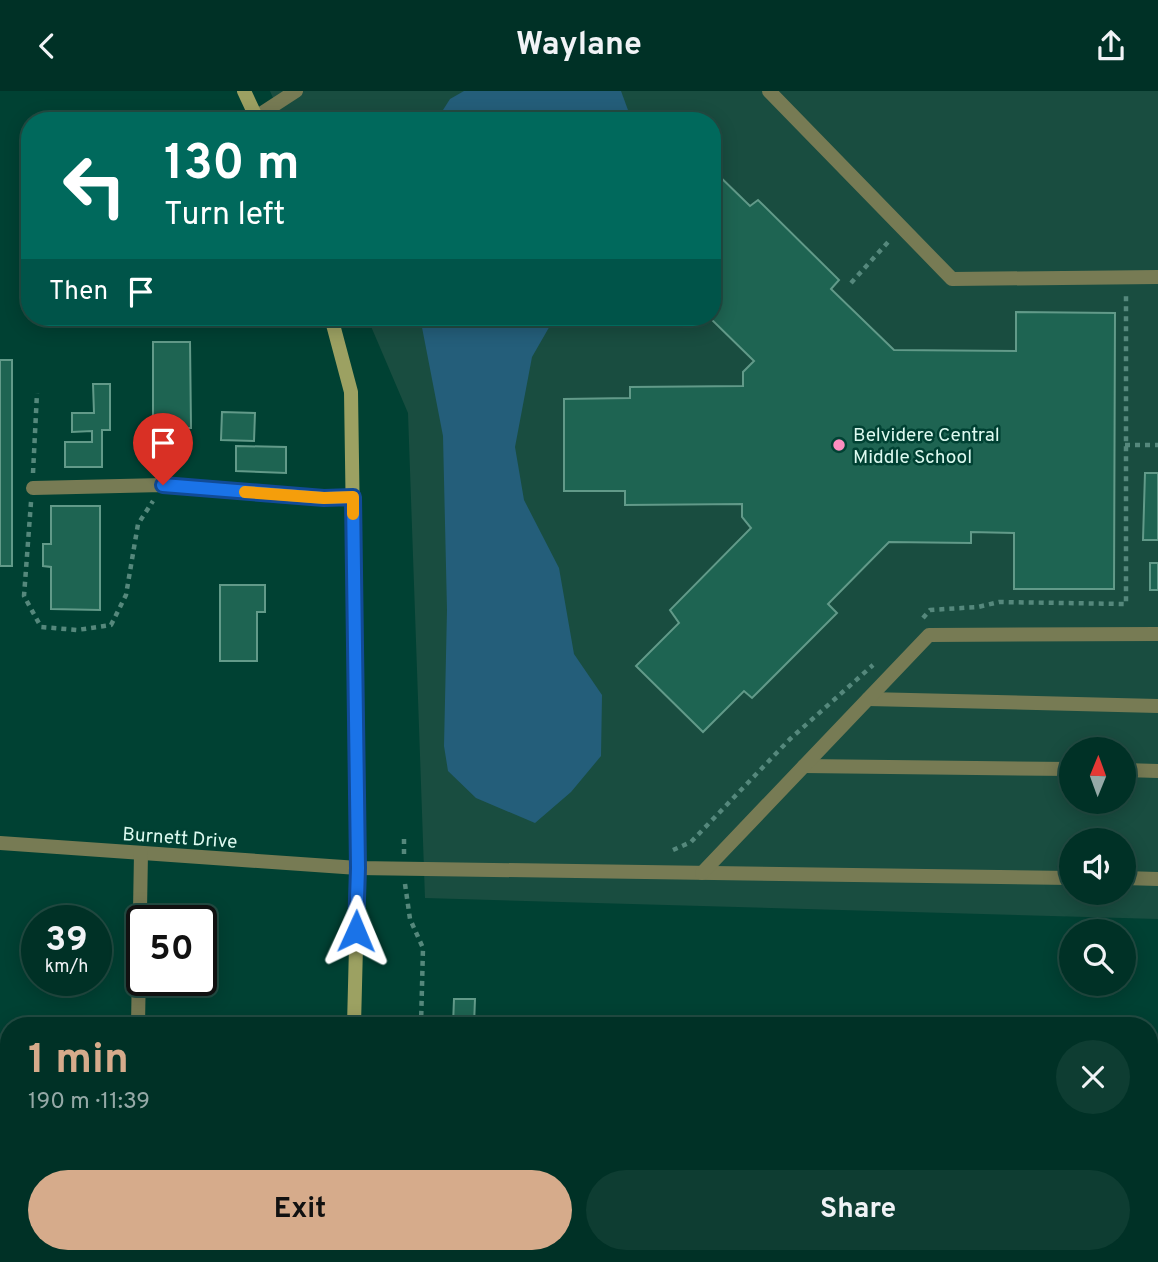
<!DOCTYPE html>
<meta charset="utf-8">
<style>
:root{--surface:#003126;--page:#0e3d32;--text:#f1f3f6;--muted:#95a9a7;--line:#224c43;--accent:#d6ab8b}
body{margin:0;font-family:Overpass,sans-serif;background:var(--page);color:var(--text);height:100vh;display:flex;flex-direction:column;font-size:26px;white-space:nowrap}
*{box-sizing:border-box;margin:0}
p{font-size:23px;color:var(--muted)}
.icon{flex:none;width:38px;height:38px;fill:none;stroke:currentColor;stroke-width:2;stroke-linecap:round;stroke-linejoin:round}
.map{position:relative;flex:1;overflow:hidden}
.side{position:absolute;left:0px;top:926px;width:1158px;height:247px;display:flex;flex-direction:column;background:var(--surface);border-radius:28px 28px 0 0;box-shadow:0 4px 18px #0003,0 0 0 2px var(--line)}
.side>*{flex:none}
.hud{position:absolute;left:21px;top:21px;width:700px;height:214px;border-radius:28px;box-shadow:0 4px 18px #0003,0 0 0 2px var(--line);background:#00695c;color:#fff;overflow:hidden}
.needle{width:46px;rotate:1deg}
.tools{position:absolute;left:1059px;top:646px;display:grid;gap:14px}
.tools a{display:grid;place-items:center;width:77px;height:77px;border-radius:50%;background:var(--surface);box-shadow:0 4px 18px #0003,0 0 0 2px var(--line);font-size:35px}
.speed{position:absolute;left:21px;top:814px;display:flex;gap:14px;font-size:35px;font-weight:700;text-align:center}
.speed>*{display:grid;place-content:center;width:91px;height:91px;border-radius:50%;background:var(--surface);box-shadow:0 4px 18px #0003,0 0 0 2px var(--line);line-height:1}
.speed small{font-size:18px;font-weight:400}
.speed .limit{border:4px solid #111;border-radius:10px;background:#fff;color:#111}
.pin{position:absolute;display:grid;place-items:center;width:60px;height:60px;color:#fff;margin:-72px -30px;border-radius:50% 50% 50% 0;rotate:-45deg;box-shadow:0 0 7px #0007}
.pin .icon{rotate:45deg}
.me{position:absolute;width:77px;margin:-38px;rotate:1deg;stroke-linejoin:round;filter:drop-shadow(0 0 5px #0008)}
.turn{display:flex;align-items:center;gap:24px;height:147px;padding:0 28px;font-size:32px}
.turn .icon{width:91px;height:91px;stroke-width:2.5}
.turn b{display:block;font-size:49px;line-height:60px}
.then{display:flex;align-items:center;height:66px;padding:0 28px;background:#0003;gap:14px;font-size:26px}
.round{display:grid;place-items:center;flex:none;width:74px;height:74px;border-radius:37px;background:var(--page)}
.headline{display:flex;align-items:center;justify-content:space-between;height:119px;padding:0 28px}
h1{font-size:42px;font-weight:700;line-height:52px;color:var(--accent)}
.cta{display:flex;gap:14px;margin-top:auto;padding:14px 28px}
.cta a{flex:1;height:80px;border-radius:42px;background:var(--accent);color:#111;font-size:28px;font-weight:700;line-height:80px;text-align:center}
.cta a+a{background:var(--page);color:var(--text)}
header{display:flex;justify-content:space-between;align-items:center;height:91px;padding:0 28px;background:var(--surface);font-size:32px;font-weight:700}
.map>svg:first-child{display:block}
.built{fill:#194d40;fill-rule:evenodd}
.water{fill:#245e7a}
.building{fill:#1e6452;stroke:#629a89;stroke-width:2}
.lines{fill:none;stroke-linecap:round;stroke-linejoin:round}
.path{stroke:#55887c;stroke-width:4.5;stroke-dasharray:5 5;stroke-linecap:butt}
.lane{stroke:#777b54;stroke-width:14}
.street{stroke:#777b54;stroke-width:14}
.secondary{stroke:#9ca162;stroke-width:14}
.route-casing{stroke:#114b97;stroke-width:18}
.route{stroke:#1a73e8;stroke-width:12}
.slow{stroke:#f59e0b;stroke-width:12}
.poi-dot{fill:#fd8ec0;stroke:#004133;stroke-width:2.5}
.labels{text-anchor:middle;stroke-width:5;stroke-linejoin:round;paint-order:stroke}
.poi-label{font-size:19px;fill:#ddfaf0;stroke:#004133;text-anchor:start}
.street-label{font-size:19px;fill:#ddfaf0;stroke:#004133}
</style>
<header><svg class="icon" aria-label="back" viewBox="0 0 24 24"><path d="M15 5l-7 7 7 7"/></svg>Waylane<svg class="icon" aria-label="share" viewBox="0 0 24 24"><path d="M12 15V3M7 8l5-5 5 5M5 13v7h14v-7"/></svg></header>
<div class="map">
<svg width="1158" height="1171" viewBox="0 0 1158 1171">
<rect width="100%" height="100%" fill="#004133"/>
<!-- built -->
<path class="built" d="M270,0H1158V828L425,807L408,322L367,226H712V30H283ZM1071,658H1124V710H1071ZM1071,749H1124V802H1071Z"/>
<!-- water -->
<g class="water">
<polygon points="464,0 621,0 632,30 436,30 450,8"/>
<polygon points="420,226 555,226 532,266 515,356 524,409 559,477 574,563 602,604 601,665 571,701 535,732 476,707 448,680 444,655 447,519 443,345"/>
</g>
<!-- building -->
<g class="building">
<polygon points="712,78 750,115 758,109 839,189 831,198 894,259 1016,260 1016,221 1115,222 1114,498 1014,498 1014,442 971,441 971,452 889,451 828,513 837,522 752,607 744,600 703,641 636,575 679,532 670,519 751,437 742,426 742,413 625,414 625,400 564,400 564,308 630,307 630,296 743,295 743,281 754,270 709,226 712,226"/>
<polygon points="153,251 190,251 191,337 153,337"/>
<rect x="0" y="269" width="12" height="206"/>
<polygon points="93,293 110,293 110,339 102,339 102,376 65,376 65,351 92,351 92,340 72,341 72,322 94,322"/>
<polygon points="222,321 255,322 254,350 221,349"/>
<polygon points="236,355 286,356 286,382 236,380"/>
<polygon points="1145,382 1158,382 1158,449 1143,449"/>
<polygon points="51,415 100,415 100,519 51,518 51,476 43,475 43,453 51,453"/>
<rect x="1150" y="472" width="8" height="27"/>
<polygon points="220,494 265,494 265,521 257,521 257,570 220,570"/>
<polygon points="454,908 475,908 474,934 453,934"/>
</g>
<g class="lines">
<!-- path -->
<g class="path">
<polyline points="851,192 889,150 890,151"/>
<polyline points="1125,354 1158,354"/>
<polyline points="33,382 37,302"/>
<polyline points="31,411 24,505 41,536 77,539 111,534 126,504 138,433 153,410"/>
<polyline points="923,527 930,519 978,516 999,511 1126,513 1126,203"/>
<polyline points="673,759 691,751 790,648 873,574"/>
<polyline points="404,763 404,746"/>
<polyline points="405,793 410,828 423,857 421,934"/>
<polyline points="395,1171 395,1164"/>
</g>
<!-- lane -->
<g class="lane">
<polyline points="769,0 952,188 1158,186"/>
<polyline points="256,26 296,0"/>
<polyline points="33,397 163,394 324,407 353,406"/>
<polyline points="868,608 1158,615"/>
<polyline points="804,675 1071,678"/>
<polyline points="1124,679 1158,680"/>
</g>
<!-- street -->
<g class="street">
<polyline points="0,752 358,777 1071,787"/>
<polyline points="702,782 929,544 1158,543"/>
<polyline points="1124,787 1158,788"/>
<polyline points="138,934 141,762"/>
<polyline points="0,1086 9,1086"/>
<polyline points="134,1171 134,1164"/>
</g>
<!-- secondary -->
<g class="secondary">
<polyline points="244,0 258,30"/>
<polyline points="331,226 351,301 358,777 354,934"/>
<polyline points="349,1171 349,1164"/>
</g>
</g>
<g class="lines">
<!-- route casing -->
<g class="route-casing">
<polyline id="route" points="163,394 324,407 353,406 358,777 356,840"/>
</g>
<!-- route -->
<use href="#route" class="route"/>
<!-- slow -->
<polyline class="slow" points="245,401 324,407 353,406 353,423"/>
</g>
<!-- markers -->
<circle class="poi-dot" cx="839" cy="354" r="7"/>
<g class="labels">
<!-- poi labels -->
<g class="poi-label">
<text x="853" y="350">Belvidere Central<tspan x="853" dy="22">Middle School</tspan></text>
</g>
<!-- street labels -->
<g class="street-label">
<text transform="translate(180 746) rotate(4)" y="7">Burnett Drive</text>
</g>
</g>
</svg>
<div class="tools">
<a><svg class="needle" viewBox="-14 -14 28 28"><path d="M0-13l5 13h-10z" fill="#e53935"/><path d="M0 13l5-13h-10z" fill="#95a9a7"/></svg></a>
<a><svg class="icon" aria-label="sound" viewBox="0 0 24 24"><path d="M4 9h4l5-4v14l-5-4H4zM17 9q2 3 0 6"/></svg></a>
<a><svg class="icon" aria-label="search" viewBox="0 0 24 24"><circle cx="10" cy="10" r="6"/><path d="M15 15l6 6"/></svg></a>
</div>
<div class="speed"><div>39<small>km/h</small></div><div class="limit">50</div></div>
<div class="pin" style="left:163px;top:394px;background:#d93025"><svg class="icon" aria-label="arrive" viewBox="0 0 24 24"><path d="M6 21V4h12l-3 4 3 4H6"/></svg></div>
<svg class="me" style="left:356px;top:840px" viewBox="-20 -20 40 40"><path d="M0-17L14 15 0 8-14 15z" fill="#1a73e8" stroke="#fff" stroke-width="4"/></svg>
<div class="hud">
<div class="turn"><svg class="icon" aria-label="left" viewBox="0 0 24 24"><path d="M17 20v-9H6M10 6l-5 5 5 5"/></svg><div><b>130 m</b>Turn left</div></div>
<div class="then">Then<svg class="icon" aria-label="arrive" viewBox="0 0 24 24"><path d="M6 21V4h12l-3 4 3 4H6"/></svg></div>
</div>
<section class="side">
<div class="headline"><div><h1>1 min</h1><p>190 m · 11:39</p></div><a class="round"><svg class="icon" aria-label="close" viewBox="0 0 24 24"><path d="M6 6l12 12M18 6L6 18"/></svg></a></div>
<div class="cta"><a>Exit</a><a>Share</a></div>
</section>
</div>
